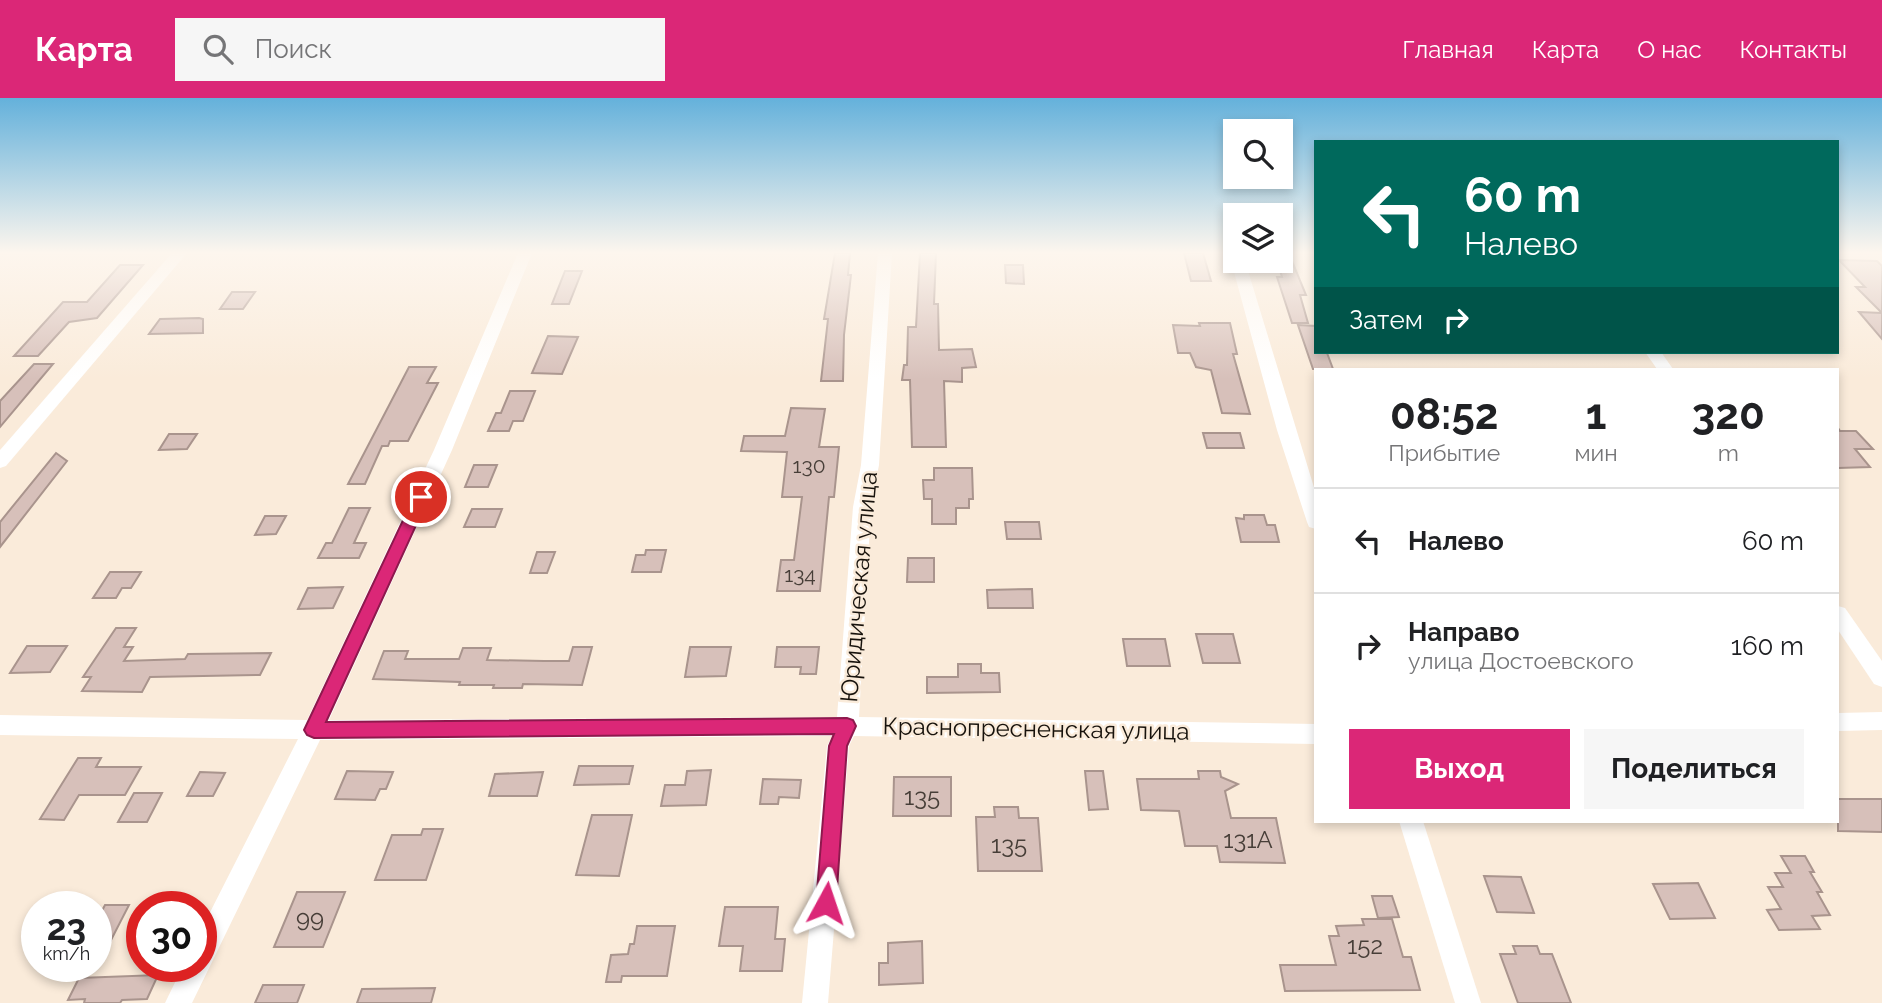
<!DOCTYPE html>
<html lang="ru">
<meta charset="utf-8">
<style>
:root{--surface:#fff;--page:#f6f6f6;--text:#202124;--muted:#757577;--line:#e0e0e0;--accent:#db2777}
body{margin:0;font-family:Raleway,sans-serif;background:var(--page);color:var(--text);height:100vh;display:flex;flex-direction:column;font-size:26px;white-space:nowrap}
*{box-sizing:border-box;margin:0}
p{font-size:23px;color:var(--muted)}
.icon{flex:none;width:38px;height:38px;fill:none;stroke:currentColor;stroke-width:2;stroke-linecap:round;stroke-linejoin:round}
.map{position:relative;flex:1;overflow:hidden}
.sheet{position:absolute;left:1314px;top:270px;width:525px;height:455px;display:flex;flex-direction:column;background:var(--surface);border-radius:0px;box-shadow:0 4px 10px #0003}
.sheet>*{flex:none}
.top-card{position:absolute;left:1314px;top:42px;width:525px;height:214px;border-radius:0px;box-shadow:0 4px 10px #0003;background:#00695c;color:#fff;overflow:hidden}
.buttons{position:absolute;left:1223px;top:21px;display:grid;gap:14px}
.buttons a{display:grid;place-items:center;width:70px;height:70px;border-radius:0px;background:var(--surface);box-shadow:0 4px 10px #0003;font-size:35px}
.speed{position:absolute;left:21px;top:793px;display:flex;gap:14px;font-size:35px;font-weight:700;text-align:center}
.speed>*{display:grid;place-content:center;width:91px;height:91px;border-radius:50%;background:var(--surface);box-shadow:0 4px 10px #0003;line-height:1}
.speed small{font-size:18px;font-weight:400}
.speed .limit{border:10px solid #d22;background:#fff;color:#111}
.pin{position:absolute;display:grid;place-items:center;width:60px;height:60px;color:#fff;margin:-30px;border:4px solid #fff;border-radius:50%;box-shadow:0 2px 7px #0007}
.me{position:absolute;width:77px;margin:-38px;rotate:5deg;stroke-linejoin:round;filter:drop-shadow(0 0 5px #0008)}
.turn{display:flex;align-items:center;gap:24px;height:147px;padding:0 35px;font-size:32px}
.turn .icon{width:91px;height:91px;stroke-width:2.5}
.turn b{display:block;font-size:49px;line-height:60px}
.then{display:flex;align-items:center;height:66px;padding:0 35px;background:#0003;gap:14px;font-size:26px}
.eta{display:flex;justify-content:space-evenly;align-items:center;height:119px;text-align:center}
.eta b{font-size:42px;font-weight:700;line-height:49px}
.cta{display:flex;gap:14px;margin-top:auto;padding:14px 35px}
.cta a{flex:1;height:80px;border-radius:0px;background:var(--accent);color:#fff;font-size:28px;font-weight:700;line-height:80px;text-align:center}
.cta a+a{background:var(--page);color:var(--text)}
ul{padding:0;list-style:none}
li{display:flex;align-items:center;gap:21px;height:105px;padding:0 35px;border-top:2px solid var(--line)}
li div{flex:1}
li b{display:block;font-size:26px}
li em{font-style:normal}
header{display:flex;align-items:center;gap:42px;box-sizing:border-box;height:98px;padding:0 35px;background:var(--accent);color:#fff}
header strong{font-size:33px}
nav{display:flex;gap:38px;margin-inline-start:auto;font-size:24px}
.search{width:490px;height:63px;background:var(--page);display:flex;align-items:center;gap:18px;box-sizing:border-box;padding:0 24px;border-radius:0px;color:var(--muted);font-size:26px}
.map>svg:first-child{display:block}
.building{fill:#d7c0ba;stroke:#a9948d;stroke-width:2}
.lines{fill:none;stroke-linecap:round;stroke-linejoin:round}
.minor{fill:#fff;fill-rule:evenodd}
.route{fill:#db2777;stroke:#8e194d;stroke-width:2}
.labels{text-anchor:middle;stroke-width:5;stroke-linejoin:round;paint-order:stroke}
.number-label{font-size:21px;fill:#473e38}
.street-label{font-size:24px;fill:#17120c;stroke:#faebda}
.near-number-label{font-size:24px;fill:#473e38}
</style>
<header>
<strong>Карта</strong>
<div class="search"><svg class="icon" aria-label="search" viewBox="0 0 24 24"><circle cx="10" cy="10" r="6"/><path d="M15 15l6 6"/></svg>Поиск</div>
<nav><a>Главная</a><a>Карта</a><a>О нас</a><a>Контакты</a></nav>
</header>
<div class="map">
<svg width="1882" height="905" viewBox="0 0 1882 905">
<rect width="100%" height="100%" fill="#faebda"/>
<!-- building -->
<g class="building">
<polygon points="835,155 850,155 848,177 851,177 844,237 843,283 821,283 828,221 824,221"/>
<polygon points="920,155 936,155 934,206 938,206 939,252 972,251 976,269 962,270 962,284 944,283 946,349 912,349 910,282 902,282 904,267 907,267 908,229 916,229"/>
<polygon points="1184,155 1203,155 1211,183 1191,183"/>
<polygon points="1839,162 1877,163 1882,168 1882,215 1856,189 1865,189"/>
<polygon points="1277,163 1292,163 1306,197 1300,197 1308,225 1292,225 1277,179 1282,179"/>
<polygon points="120,167 143,167 97,220 69,224 38,258 14,258 63,204 87,204"/>
<polygon points="1005,167 1023,167 1024,186 1006,185"/>
<polygon points="565,173 582,173 569,206 552,206"/>
<polygon points="232,194 255,194 243,211 220,211"/>
<polygon points="1859,214 1882,215 1882,241"/>
<polygon points="199,220 203,221 203,235 149,236 160,221"/>
<polygon points="1199,225 1230,225 1237,256 1233,256 1250,316 1222,315 1211,272 1196,269 1190,255 1178,255 1173,227 1200,228"/>
<polygon points="1298,227 1316,228 1316,255 1327,255 1333,271 1313,271"/>
<polygon points="548,238 578,239 562,276 532,275"/>
<polygon points="34,266 53,266 0,329 0,303"/>
<polygon points="409,269 436,269 427,285 438,285 408,343 390,343 388,348 382,348 365,386 348,386"/>
<polygon points="510,293 535,293 523,323 513,323 509,333 488,333 496,315 501,315"/>
<polygon points="791,310 825,311 819,349 839,349 834,399 829,399 820,493 777,493 781,462 794,462 802,399 782,399 787,354 741,353 744,338 785,338"/>
<polygon points="1838,330 1840,333 1856,333 1873,351 1855,351 1870,369 1838,370"/>
<polygon points="1203,335 1240,335 1244,350 1207,350"/>
<polygon points="169,336 197,336 187,351 159,352"/>
<polygon points="56,355 67,363 0,449 0,424"/>
<polygon points="474,367 497,367 488,389 465,389"/>
<polygon points="934,370 972,370 973,401 969,401 969,410 956,410 956,426 932,426 932,401 924,401 923,382 934,382"/>
<polygon points="349,410 370,410 354,445 366,445 359,460 318,460 326,445 332,445"/>
<polygon points="472,411 502,411 495,429 464,429"/>
<polygon points="1244,417 1264,417 1267,427 1275,427 1279,444 1241,444 1236,420 1244,421"/>
<polygon points="265,418 286,418 276,436 255,437"/>
<polygon points="1005,424 1039,424 1041,441 1007,441"/>
<polygon points="646,452 666,452 661,474 632,474 636,457 645,457"/>
<polygon points="537,454 555,454 547,475 530,475"/>
<polygon points="908,460 934,460 934,484 907,484"/>
<polygon points="110,474 141,474 131,490 122,490 116,500 93,500"/>
<polygon points="343,489 333,510 298,511 308,490"/>
<polygon points="1032,491 1033,510 988,510 987,492"/>
<polygon points="116,530 136,530 124,549 133,549 124,563 185,561 188,556 271,555 260,577 150,579 142,594 82,593 91,579 83,579"/>
<polygon points="1196,536 1233,536 1240,565 1203,565"/>
<polygon points="1123,541 1165,541 1170,568 1127,568"/>
<polygon points="27,548 67,548 50,574 10,575"/>
<polygon points="573,549 592,549 582,587 523,586 522,590 493,590 494,587 459,587 460,584 373,581 384,553 408,553 405,561 459,561 463,550 491,550 487,562 544,563 569,563"/>
<polygon points="690,549 731,549 726,578 685,579"/>
<polygon points="777,549 819,549 816,576 800,576 801,569 775,569"/>
<polygon points="958,566 981,566 981,575 999,575 1000,594 927,595 927,579 958,579"/>
<polygon points="78,660 101,660 96,669 141,669 125,697 79,697 64,722 40,721"/>
<polygon points="579,668 633,668 629,686 574,687"/>
<polygon points="711,672 706,707 661,708 665,687 685,687 687,673"/>
<polygon points="347,673 393,674 386,691 380,691 375,702 335,701"/>
<polygon points="1085,673 1103,673 1108,711 1089,712"/>
<polygon points="1198,673 1220,673 1221,679 1238,686 1225,693 1231,720 1276,720 1285,765 1220,764 1217,748 1185,748 1179,713 1141,712 1137,681 1199,681"/>
<polygon points="200,674 225,675 213,698 187,698"/>
<polygon points="543,674 537,698 489,698 495,676"/>
<polygon points="894,679 951,679 951,718 893,718"/>
<polygon points="763,681 801,682 799,700 779,699 778,706 760,706"/>
<polygon points="134,695 162,695 147,724 118,724"/>
<polygon points="1838,701 1882,701 1882,734 1838,733"/>
<polygon points="994,709 1018,709 1019,720 1038,720 1042,773 978,773 976,719 995,719"/>
<polygon points="592,717 632,717 619,778 576,777"/>
<polygon points="423,731 443,731 426,782 375,782 392,737 421,737"/>
<polygon points="1781,758 1805,758 1814,774 1810,774 1822,794 1817,794 1830,817 1812,818 1820,831 1779,832 1767,812 1781,811 1768,789 1783,789 1775,775 1791,775"/>
<polygon points="1484,778 1521,779 1534,815 1497,814"/>
<polygon points="1698,785 1715,820 1670,821 1653,786"/>
<polygon points="297,794 345,794 323,849 274,849"/>
<polygon points="1372,798 1392,798 1399,819 1378,820"/>
<polygon points="105,807 129,807 110,844 96,844 96,824"/>
<polygon points="725,809 778,809 775,841 785,841 782,873 740,873 743,848 719,848"/>
<polygon points="1362,821 1392,821 1403,859 1411,859 1420,892 1285,893 1280,867 1336,867 1329,838 1339,838 1336,828 1364,827"/>
<polygon points="637,828 675,828 667,878 622,878 621,884 606,884 611,857 628,856 630,846 634,846"/>
<polygon points="922,843 923,885 879,887 879,865 888,865 888,845"/>
<polygon points="1513,848 1537,848 1540,856 1552,856 1571,905 1518,905 1500,856 1516,856"/>
<polygon points="158,877 147,901 122,902 120,905 84,905 85,901 68,902 79,880"/>
<polygon points="263,887 304,887 297,905 255,905"/>
<polygon points="435,890 431,905 357,905 362,891"/>
</g>
<g class="lines">
<!-- minor -->
<g class="minor">
<polygon points="172,155 187,155 6,368 0,370 0,352"/>
<polygon points="518,155 532,155 452,352 329,622 837,619 853,409 861,367 878,155 892,155 879,367 871,409 859,619 1316,626 1316,646 854,638 849,648 828,905 802,905 827,648 832,638 320,642 192,905 165,905 183,868 201,868 201,832 298,641 0,637 0,617 307,622 434,352"/>
<polygon points="1236,159 1236,163 1245,163 1316,396 1316,431 1309,429 1307,424 1277,332 1231,163"/>
<polygon points="1645,254 1661,254 1673,271 1657,271"/>
<polygon points="1838,508 1845,510 1882,563 1882,589 1874,586 1838,532"/>
<polygon points="1882,614 1882,632 1838,633 1838,615"/>
<polygon points="1399,723 1423,723 1481,905 1455,905"/>
</g>
</g>
<!-- sky -->
<linearGradient id="sky" x2="0" y2="1"><stop stop-color="#64b1db"/><stop offset="0.55" stop-color="#fdf6ee"/><stop offset="1" stop-color="#fdf6ee" stop-opacity="0"/></linearGradient>
<rect width="1882" height="281" fill="url(#sky)"/>
<!-- route -->
<polygon class="route" points="421,394 429,399 326,624 847,620 853,622 856,628 847,648 836,805 833,812 826,815 819,812 816,805 829,648 834,636 314,640 307,637 304,632 414,399"/>
<g class="labels">
<!-- number labels -->
<g class="number-label">
<text x="809" y="375">130</text>
<text x="800" y="484">134</text>
</g>
<!-- street labels -->
<g class="street-label">
<text transform="translate(859 489) rotate(-85)" y="8">Юридическая улица</text>
<text transform="translate(1036 631) rotate(1)" y="8">Краснопресненская улица</text>
</g>
<!-- near-number labels -->
<g class="near-number-label">
<text x="922" y="707">135</text>
<text x="1248" y="750">131А</text>
<text x="1009" y="755">135</text>
<text x="310" y="829">99</text>
<text x="1365" y="856">152</text>
</g>
</g>
</svg>
<div class="buttons">
<a><svg class="icon" aria-label="search" viewBox="0 0 24 24"><circle cx="10" cy="10" r="6"/><path d="M15 15l6 6"/></svg></a>
<a><svg class="icon" aria-label="layers" viewBox="0 0 24 24"><path d="M12 4l9 5-9 5-9-5zM3 14l9 5 9-5"/></svg></a>
</div>
<div class="speed"><div>23<small>km/h</small></div><div class="limit">30</div></div>
<div class="pin" style="left:421px;top:399px;background:#d93025"><svg class="icon" aria-label="arrive" viewBox="0 0 24 24"><path d="M6 21V4h12l-3 4 3 4H6"/></svg></div>
<svg class="me" style="left:826px;top:805px" viewBox="-20 -20 40 40"><path d="M0-17L14 15 0 8-14 15z" fill="#db2777" stroke="#fff" stroke-width="4"/></svg>
<div class="top-card">
<div class="turn"><svg class="icon" aria-label="left" viewBox="0 0 24 24"><path d="M17 20v-9H6M10 6l-5 5 5 5"/></svg><div><b>60 m</b>Налево</div></div>
<div class="then">Затем<svg class="icon" aria-label="right" viewBox="0 0 24 24"><path d="M7 20v-9h11M14 6l5 5-5 5"/></svg></div>
</div>
<section class="sheet">
<div class="eta">
<div><b>08:52</b><p>Прибытие</p></div>
<div><b>1</b><p>мин</p></div>
<div><b>320</b><p>m</p></div>
</div>
<ul>
<li><svg class="icon" aria-label="left" viewBox="0 0 24 24"><path d="M17 20v-9H6M10 6l-5 5 5 5"/></svg><div><b>Налево</b></div><em>60 m</em></li>
<li><svg class="icon" aria-label="right" viewBox="0 0 24 24"><path d="M7 20v-9h11M14 6l5 5-5 5"/></svg><div><b>Направо</b><p>улица Достоевского</p></div><em>160 m</em></li>
</ul>
<div class="cta"><a>Выход</a><a>Поделиться</a></div>
</section>
</div>
